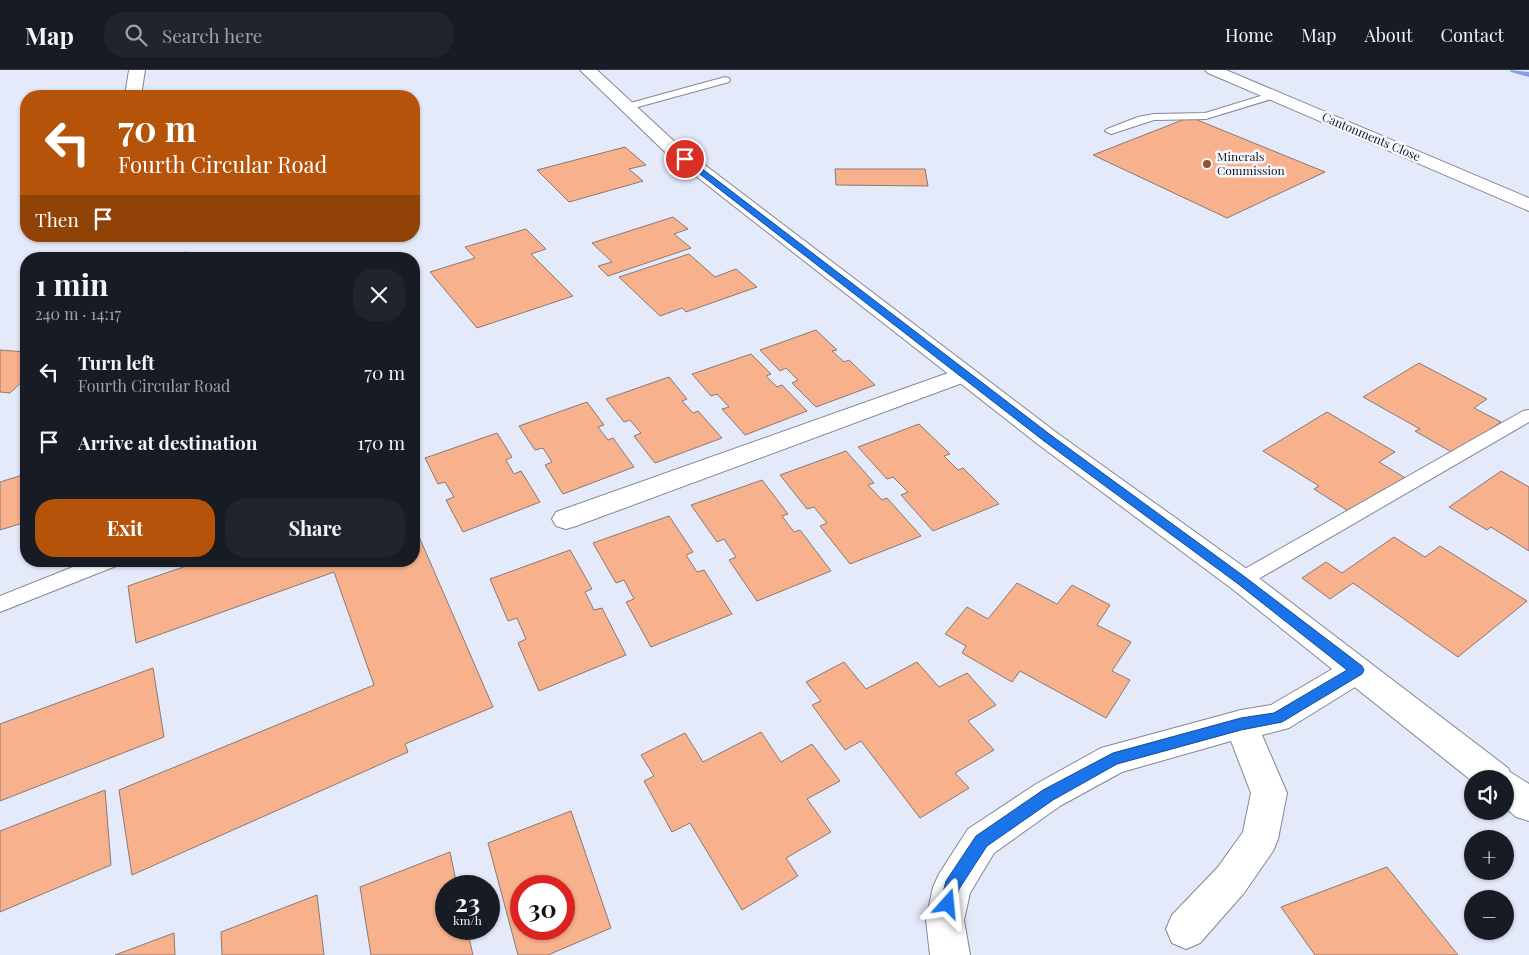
<!DOCTYPE html>
<meta charset="utf-8">
<style>
:root{--surface:#171b24;--page:#20242c;--text:#f1f3f6;--muted:#9ea1a6;--line:#363941;--accent:#b45309}
body{margin:0;font-family:"Playfair Display",serif;background:var(--page);color:var(--text);height:100vh;display:flex;flex-direction:column;font-size:19px;white-space:nowrap}
*{box-sizing:border-box;margin:0}
p{font-size:16px;color:var(--muted)}
.icon{flex:none;width:28px;height:28px;fill:none;stroke:currentColor;stroke-width:2;stroke-linecap:round;stroke-linejoin:round}
.map{position:relative;flex:1;overflow:hidden}
.details{position:absolute;left:20px;top:182px;width:400px;height:315px;display:flex;flex-direction:column;background:var(--surface);border-radius:20px;box-shadow:0 1px 4px #0004}
.details>*{flex:none}
.top-card{position:absolute;left:20px;top:20px;width:400px;height:152px;border-radius:20px;box-shadow:0 1px 4px #0004;background:#b45309;color:#fff;overflow:hidden}
.tools{position:absolute;left:1464px;top:700px;display:grid;gap:10px}
.tools a{display:grid;place-items:center;width:50px;height:50px;border-radius:50%;background:var(--surface);box-shadow:0 1px 4px #0004;font-size:25px}
.speed{position:absolute;left:435px;top:805px;display:flex;gap:10px;font-size:25px;font-weight:700;text-align:center}
.speed>*{display:grid;place-content:center;width:65px;height:65px;border-radius:50%;background:var(--surface);box-shadow:0 1px 4px #0004;line-height:1}
.speed small{font-size:12px;font-weight:400}
.speed .limit{border:8px solid #d22;background:#fff;color:#111}
.pin{position:absolute;display:grid;place-items:center;width:42px;height:42px;color:#fff;margin:-21px;border:2px solid #fff;border-radius:50%;box-shadow:0 1px 5px #0007}
.me{position:absolute;width:55px;margin:-28px;rotate:18deg;stroke-linejoin:round;filter:drop-shadow(0 0 4px #0008)}
.turn{display:flex;align-items:center;gap:18px;height:105px;padding:0 15px;font-size:22px}
.turn .icon{width:65px;height:65px;stroke-width:2.5}
.turn b{display:block;font-size:35px;line-height:42px}
.then{display:flex;align-items:center;height:48px;padding:0 15px;background:#0003;gap:10px;font-size:19px}
.round{display:grid;place-items:center;flex:none;width:52px;height:52px;border-radius:20px;background:var(--page)}
.summary{display:flex;align-items:center;justify-content:space-between;height:85px;padding:0 15px}
h1{font-size:30px;font-weight:700;line-height:38px}
.primary-button{display:flex;gap:10px;margin-top:auto;padding:10px 15px}
.primary-button a{flex:1;height:58px;border-radius:20px;background:var(--accent);color:#fff;font-size:20px;font-weight:700;line-height:58px;text-align:center}
.primary-button a+a{background:var(--page);color:var(--text)}
ul{padding:0;list-style:none}
li{display:flex;align-items:center;gap:15px;height:70px;padding:0 15px}
li div{flex:1}
li b{display:block;font-size:19px}
li em{font-style:normal}
header{display:flex;align-items:center;gap:30px;box-sizing:border-box;height:70px;padding:0 25px;background:var(--surface);border-bottom:1px solid var(--line)}
header strong{font-size:24px}
nav{display:flex;gap:28px;margin-inline-start:auto;font-size:18px}
.search{width:350px;height:45px;background:var(--page);display:flex;align-items:center;gap:12px;box-sizing:border-box;padding:0 18px;border-radius:20px;color:var(--muted);font-size:19px}
.map>svg:first-child{display:block}
.lines{fill:none;stroke-linecap:round;stroke-linejoin:round}
.stream{fill:#879cec;fill-rule:evenodd}
.building{fill:#f7b18d;stroke:#897971;fill-rule:evenodd}
.lane-casing{stroke:#828795;stroke-width:2}
.street-casing{stroke:#828795;stroke-width:2}
.secondary-casing{stroke:#828795;stroke-width:2}
.lane{fill:#fff;fill-rule:evenodd}
.street{fill:#fff;fill-rule:evenodd}
.secondary{fill:#fff;fill-rule:evenodd}
.route{fill:#1a73e8;stroke:#114b97}
.poi-dot{fill:#975129;stroke:#f6f8ff;stroke-width:2}
.labels{text-anchor:middle;stroke-width:5;stroke-linejoin:round;paint-order:stroke}
.far-street-label{font-size:12px;fill:#13151b;stroke:#f6f8ff}
.far-poi-label{font-size:12px;fill:#13151b;stroke:#f6f8ff;text-anchor:start}
</style>
<header>
<strong>Map</strong>
<div class="search"><svg class="icon" aria-label="search" viewBox="0 0 24 24"><circle cx="10" cy="10" r="6"/><path d="M15 15l6 6"/></svg>Search here</div>
<nav><a>Home</a><a>Map</a><a>About</a><a>Contact</a></nav>
</header>
<div class="map">
<svg width="1529" height="885" viewBox="0 0 1529 885">
<rect width="100%" height="100%" fill="#e5eafb"/>
<g class="lines">
<!-- stream -->
<polygon class="stream" points="1510,0 1529,2 1529,7 1511,2"/>
</g>
<!-- building -->
<g class="building">
<polygon points="1190,47 1325,102 1227,148 1093,85"/>
<polygon points="625,77 646,95 629,99 643,111 569,132 537,100"/>
<polygon points="835,99 925,99 928,116 836,115"/>
<polygon points="673,147 688,159 674,164 691,178 608,206 598,196 612,192 592,173"/>
<polygon points="526,159 546,179 531,184 573,226 477,258 430,202 475,188 465,177"/>
<polygon points="186,182 189,189 158,189"/>
<polygon points="689,184 715,207 736,199 757,217 686,242 682,238 660,246 619,207"/>
<polygon points="816,260 837,280 832,281 844,292 849,290 875,315 816,337 792,313 798,310 786,298 780,301 760,280"/>
<polygon points="0,280 26,282 26,308 10,323 0,322"/>
<polygon points="751,284 771,304 766,306 777,317 782,315 807,341 745,365 722,339 729,337 717,324 711,326 692,304"/>
<polygon points="1419,293 1487,329 1474,338 1501,352 1455,384 1415,361 1420,359 1363,327"/>
<polygon points="669,307 687,329 682,331 693,343 698,341 722,368 655,393 634,366 641,363 630,350 624,352 606,329"/>
<polygon points="587,332 604,355 598,357 608,370 613,368 634,397 563,424 545,395 552,392 543,378 535,380 519,356"/>
<polygon points="1327,342 1395,382 1379,392 1407,409 1353,444 1314,419 1319,416 1263,381"/>
<polygon points="919,354 950,384 944,386 958,400 963,398 999,434 933,461 901,425 908,422 893,407 887,409 858,377"/>
<polygon points="497,363 512,387 506,390 514,404 521,401 540,432 463,462 446,430 454,427 445,412 438,414 425,388"/>
<polygon points="846,381 874,413 868,415 882,430 887,428 921,466 850,494 820,456 827,453 814,437 807,439 780,405"/>
<polygon points="1501,401 1529,417 1529,481 1491,457 1487,460 1449,437"/>
<polygon points="26,404 26,452 0,460 0,412"/>
<polygon points="762,410 788,444 782,446 794,462 800,460 831,501 757,531 729,490 736,487 724,469 717,472 691,435"/>
<polygon points="669,446 693,482 686,485 697,502 704,500 732,544 651,577 626,532 634,529 624,510 616,513 593,473"/>
<polygon points="414,455 493,637 405,674 408,682 132,805 119,720 374,615 334,502 136,573 128,516 201,491 414,491"/>
<polygon points="1394,467 1425,487 1440,476 1527,531 1458,587 1353,513 1330,529 1302,508 1326,492 1342,503"/>
<polygon points="570,480 592,519 585,522 594,540 602,538 626,585 539,621 518,573 526,569 517,548 508,551 490,509"/>
<polygon points="1017,513 1057,534 1072,515 1110,535 1097,555 1131,572 1112,601 1130,610 1106,648 1020,601 1012,612 962,583 966,576 945,564 967,537 988,549"/>
<polygon points="844,592 866,619 917,592 939,617 967,603 996,635 968,651 994,680 955,703 969,718 920,748 861,671 845,680 812,635 821,631 806,612"/>
<polygon points="153,598 164,667 0,731 0,654"/>
<polygon points="761,662 781,692 812,674 840,711 807,729 831,762 786,788 798,806 742,840 690,753 672,762 644,711 654,706 641,685 685,663 703,692"/>
<polygon points="105,720 111,795 0,842 0,761"/>
<path d="M571,741L611,858L548,885H518L488,773ZM521,816H564V859H521Z"/>
<polygon points="450,782 457,816 446,816 446,859 467,859 473,885 371,885 360,817"/>
<polygon points="1387,797 1458,885 1315,885 1281,837"/>
<polygon points="317,825 324,885 222,885 221,862"/>
<polygon points="174,863 175,885 115,885"/>
</g>
<g class="lines">
<!-- lane casing -->
<g class="lane-casing">
<g id="lane">
<polygon points="725,7 729,8 730,10 729,12 627,40 621,37 623,35"/>
<polygon points="1274,22 1278,23 1279,25 1278,27 1206,49 1154,50 1111,64 1105,61 1107,59 1138,47 1154,44 1205,43"/>
<polygon points="1529,340 1529,352 1248,515 1241,518 1234,515 1231,510 1234,505 1523,341"/>
<polygon points="88,491 119,491 116,496 0,542 0,526"/>
</g>
</g>
<!-- street casing -->
<g class="street-casing">
<g id="street">
<polygon points="129,0 145,0 141,26 125,26"/>
<polygon points="1205,0 1226,0 1529,128 1529,141 1208,3"/>
<polygon points="965,297 973,299 977,304 973,309 576,456 566,459 556,456 552,449 556,442"/>
<polygon points="1357,587 1368,591 1373,600 1368,609 1289,658 1262,665 1287,723 1278,769 1273,781 1244,823 1200,873 1186,879 1172,873 1166,859 1172,845 1218,797 1243,762 1251,723 1231,671 1122,702 1060,736 994,783 970,823 964,850 970,885 930,885 926,850 933,817 939,804 968,759 1036,714 1101,678 1241,640 1271,635 1346,591"/>
</g>
</g>
<!-- secondary casing -->
<g class="secondary-casing">
<polygon id="secondary" points="580,0 597,0 676,73 1057,363 1251,502 1508,698 1510,702 1529,714 1529,751 1516,747 1505,737 1505,709 1472,709 1472,711 1231,518 1039,375 664,81"/>
</g>
<!-- lane -->
<use href="#lane" class="lane"/>
<!-- street -->
<use href="#street" class="street"/>
<!-- secondary -->
<use href="#secondary" class="secondary"/>
</g>
<!-- route -->
<polygon class="route" points="683,88 688,88 1052,366 1245,507 1362,596 1364,600 1362,604 1282,652 1241,660 1117,694 1053,730 987,776 959,819 954,839 948,841 943,839 940,834 946,811 976,766 1043,720 1113,683 1241,648 1274,643 1347,600 1237,513 1044,371 683,91"/>
<!-- markers -->
<circle class="poi-dot" cx="1207" cy="94" r="5"/>
<g class="labels">
<!-- far-street labels -->
<g class="far-street-label">
<text transform="translate(1371 67) rotate(23)" y="4">Cantonments Close</text>
</g>
<!-- far-poi labels -->
<g class="far-poi-label">
<text x="1217" y="91">Minerals<tspan x="1217" dy="14">Commission</tspan></text>
</g>
</g>
</svg>
<div class="tools">
<a><svg class="icon" aria-label="sound" viewBox="0 0 24 24"><path d="M4 9h4l5-4v14l-5-4H4zM17 9q2 3 0 6"/></svg></a>
<a>+</a>
<a>−</a>
</div>
<div class="speed"><div>23<small>km/h</small></div><div class="limit">30</div></div>
<div class="pin" style="left:685px;top:89px;background:#d93025"><svg class="icon" aria-label="arrive" viewBox="0 0 24 24"><path d="M6 21V4h12l-3 4 3 4H6"/></svg></div>
<svg class="me" style="left:948px;top:834px" viewBox="-20 -20 40 40"><path d="M0-17L14 15 0 8-14 15z" fill="#1a73e8" stroke="#fff" stroke-width="4"/></svg>
<div class="top-card">
<div class="turn"><svg class="icon" aria-label="left" viewBox="0 0 24 24"><path d="M17 20v-9H6M10 6l-5 5 5 5"/></svg><div><b>70 m</b>Fourth Circular Road</div></div>
<div class="then">Then<svg class="icon" aria-label="arrive" viewBox="0 0 24 24"><path d="M6 21V4h12l-3 4 3 4H6"/></svg></div>
</div>
<section class="details">
<div class="summary"><div><h1>1 min</h1><p>240 m · 14:17</p></div><a class="round"><svg class="icon" aria-label="close" viewBox="0 0 24 24"><path d="M6 6l12 12M18 6L6 18"/></svg></a></div>
<ul>
<li><svg class="icon" aria-label="left" viewBox="0 0 24 24"><path d="M17 20v-9H6M10 6l-5 5 5 5"/></svg><div><b>Turn left</b><p>Fourth Circular Road</p></div><em>70 m</em></li>
<li><svg class="icon" aria-label="arrive" viewBox="0 0 24 24"><path d="M6 21V4h12l-3 4 3 4H6"/></svg><div><b>Arrive at destination</b></div><em>170 m</em></li>
</ul>
<div class="primary-button"><a>Exit</a><a>Share</a></div>
</section>
</div>
